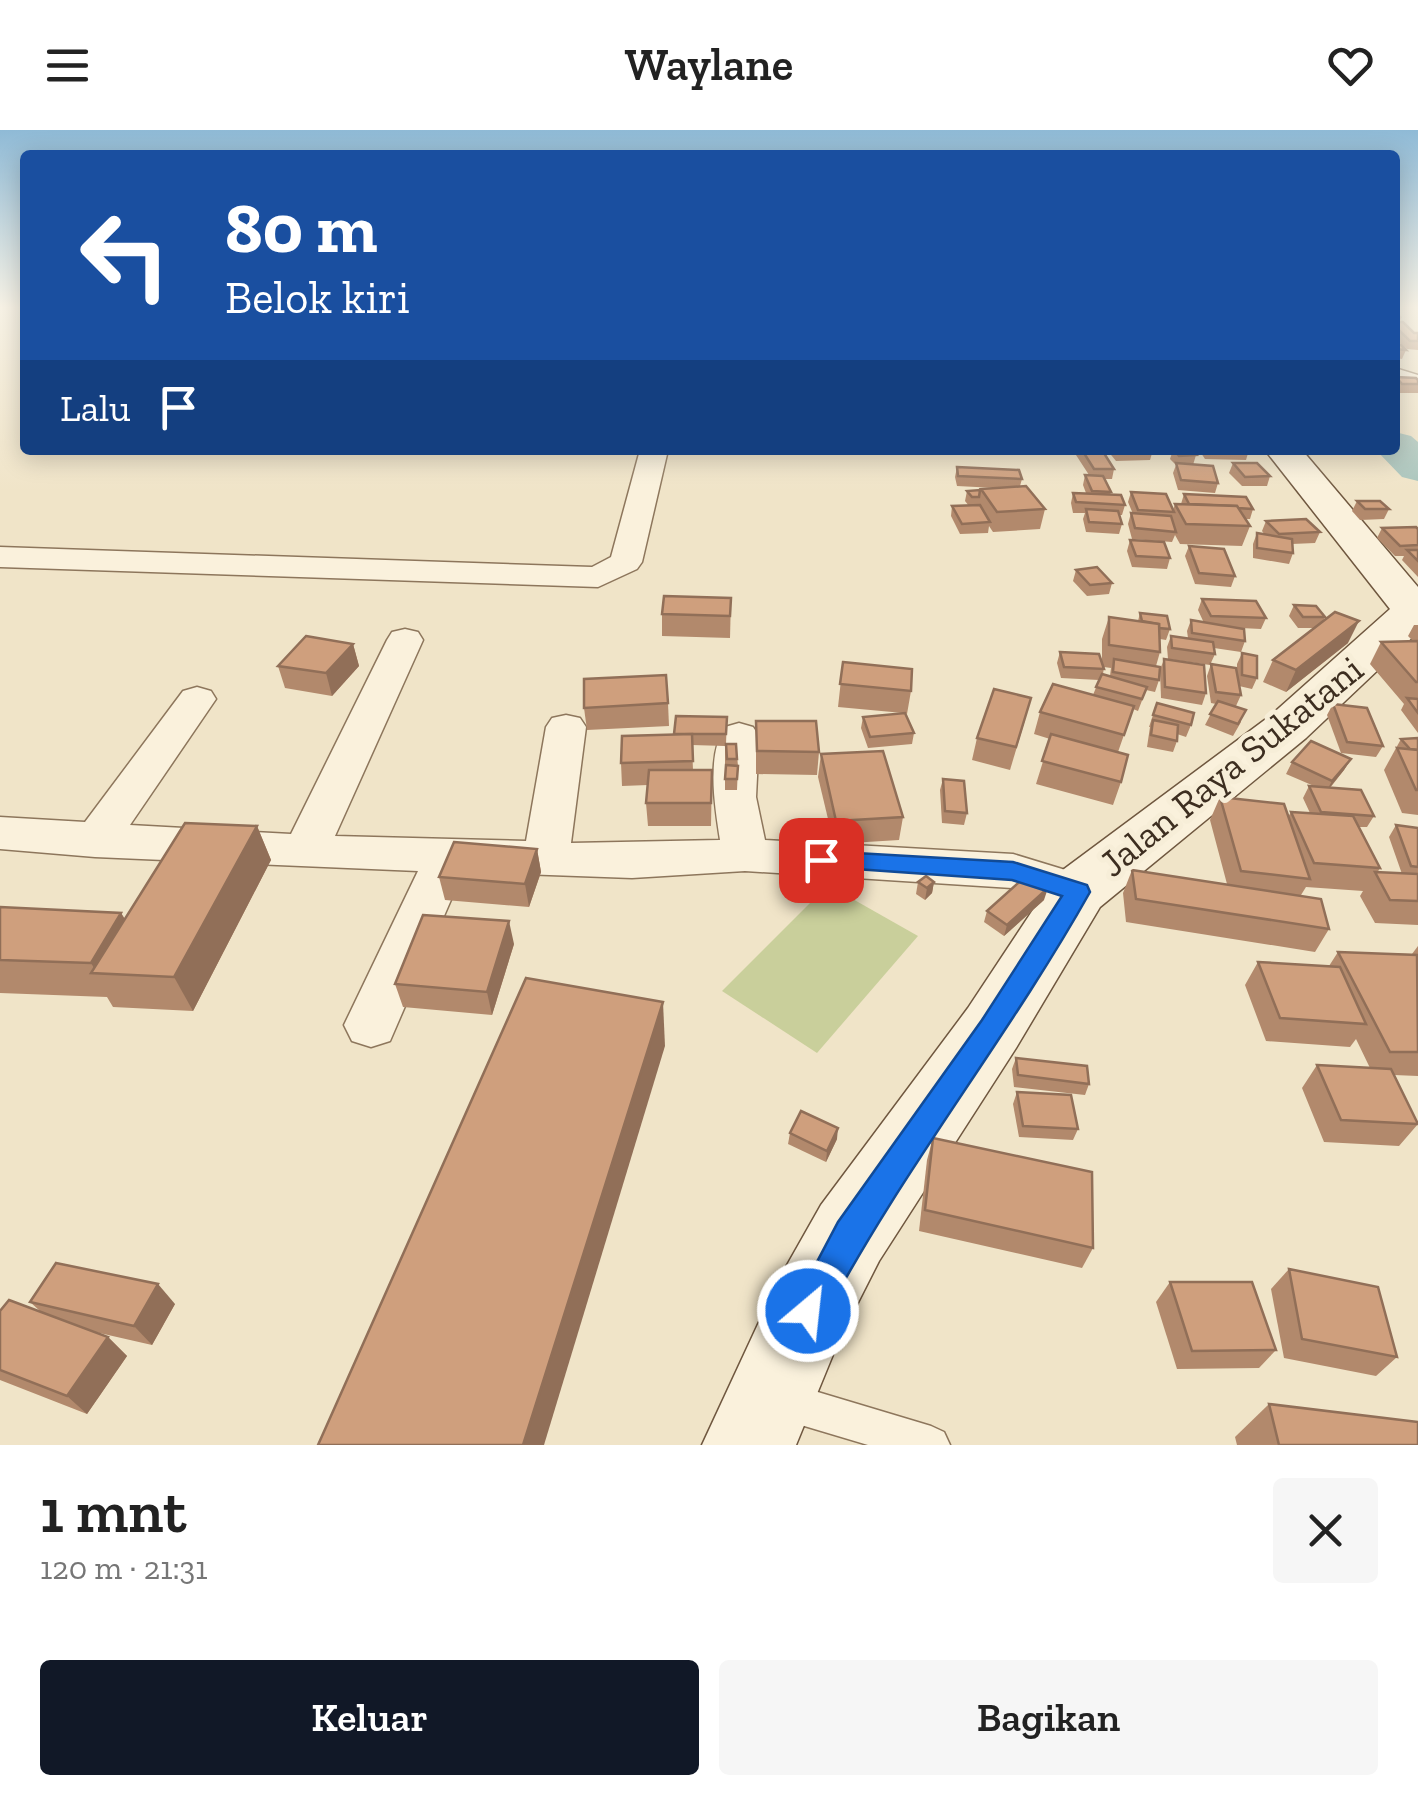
<!DOCTYPE html>
<html lang="id">
<meta charset="utf-8">
<style>
:root{--surface:#fff;--page:#f6f6f6;--text:#222;--muted:#767676;--accent:#111827}
body{margin:0;font-family:"Zilla Slab",serif;background:var(--page);color:var(--text);height:100vh;display:flex;flex-direction:column;font-size:38px;white-space:nowrap}
*{box-sizing:border-box;margin:0}
p{font-size:32px;color:var(--muted)}
.icon{flex:none;width:55px;height:55px;fill:none;stroke:currentColor;stroke-width:2;stroke-linecap:round;stroke-linejoin:round}
.map{position:relative;height:1315px;overflow:hidden}
.panel{display:flex;flex-direction:column;background:var(--surface);flex:1}
.panel>*{flex:none}
.banner{position:absolute;left:20px;top:20px;width:1380px;height:305px;border-radius:10px;box-shadow:0 5px 25px #0003;background:#1a4fa0;color:#fff;overflow:hidden}
.pin{position:absolute;display:grid;place-items:center;width:85px;height:85px;color:#fff;margin:-42px;border-radius:20px;box-shadow:0 5px 15px #0006}
.me{position:absolute;width:110px;margin:-55px;rotate:28deg;stroke-linejoin:round;filter:drop-shadow(0 0 8px #0008)}
.turn{display:flex;align-items:center;gap:35px;height:210px;padding:0 40px;font-size:45px}
.turn .icon{width:130px;height:130px;stroke-width:2.5}
.turn b{display:block;font-size:70px;line-height:85px}
.then{display:flex;align-items:center;height:95px;padding:0 40px;background:#0003;gap:20px;font-size:38px}
.round{display:grid;place-items:center;flex:none;width:105px;height:105px;border-radius:10px;background:var(--page)}
.head{display:flex;align-items:center;justify-content:space-between;height:170px;padding:0 40px}
h1{font-size:60px;font-weight:600;line-height:75px}
.cta{display:flex;gap:20px;margin-top:auto;padding:20px 40px}
.cta a{flex:1;height:115px;border-radius:10px;background:var(--accent);color:#fff;font-size:40px;font-weight:600;line-height:115px;text-align:center}
.cta a+a{background:var(--page);color:var(--text)}
header{display:flex;justify-content:space-between;align-items:center;height:130px;padding:0 40px;background:var(--surface);font-size:45px;font-weight:600}
.map>svg:first-child{display:block}
.green{fill:#c9cf9b}
.lines{fill:none;stroke-linecap:round;stroke-linejoin:round}
.river{fill:#a9c4bc;fill-rule:evenodd}
.lane-casing{stroke:#8d765c;stroke-width:3}
.street-casing{stroke:#8d765c;stroke-width:3}
.secondary-casing{stroke:#6f573f;stroke-width:3}
.lane{fill:#faf1dc;fill-rule:evenodd}
.street{fill:#faf1dc;fill-rule:evenodd}
.secondary{fill:#faf1dc;fill-rule:evenodd}
.wall{fill:#b2896c;fill-rule:evenodd}
.shaded-wall{fill:#916f58}
.building{fill:#cf9f7d;stroke:#916f58;stroke-width:2.5}
.route{fill:#1a73e8;stroke:#114b97;stroke-width:2.5}
.labels{text-anchor:middle;stroke-width:10;stroke-linejoin:round;paint-order:stroke}
.near-street-label{font-size:38px;fill:#3d2e20;stroke:#f7eed8}
</style>
<header><svg class="icon" aria-label="menu" viewBox="0 0 24 24"><path d="M4 6h16M4 12h16M4 18h16"/></svg>Waylane<svg class="icon" aria-label="heart" viewBox="0 0 24 24"><path d="M12 20l-8-8c-3-5 5-10 8-4 3-6 11-1 8 4z"/></svg></header>
<div class="map">
<svg width="1418" height="1315" viewBox="0 0 1418 1315">
<rect width="100%" height="100%" fill="#f0e4c8"/>
<!-- green -->
<polygon class="green" points="828,755 918,806 817,923 722,861"/>
<g class="lines">
<!-- river -->
<polygon class="river" points="1395,302 1411,306 1418,312 1418,351 1402,347 1376,320 1395,320"/>
<!-- lane casing -->
<g class="lane-casing">
<polygon id="lane" points="781,1251 931,1296 944,1302 950,1315 868,1315 781,1289 768,1283 762,1270 768,1257"/>
</g>
<!-- street casing -->
<g class="street-casing">
<g id="street">
<polygon points="1395,238 1418,245 1418,260 1395,253"/>
<polygon points="640,320 668,320 642,432 637,439 598,457 0,437 0,417 592,437 611,427"/>
<path d="M405,499L418,502L423,510L335,706L526,711L546,597L552,588L566,585L580,588L586,597L571,713L720,710C715,677 706,626 725,597L739,593L753,597L759,606L756,667L765,710L1013,724L1095,749L1102,761L1095,773L1078,779L1012,758L745,741L632,748L463,742L390,911L371,917L352,911L344,895L418,741L95,727L0,719V687L85,692L183,561L197,557L211,561L216,569L130,695L291,704L387,510L392,502Z"/>
</g>
</g>
<!-- secondary casing -->
<g class="secondary-casing">
<polygon id="secondary" points="1265,320 1302,320 1418,457 1418,502 1306,608 1100,777 1016,918 879,1131 839,1210 796,1315 702,1315 778,1151 821,1075 968,878 1056,745 1270,586 1390,479"/>
</g>
<!-- lane -->
<use href="#lane" class="lane"/>
<!-- street -->
<use href="#street" class="street"/>
<!-- secondary -->
<use href="#secondary" class="secondary"/>
</g>
<!-- wall -->
<g class="wall">
<polygon points="1395,180 1402,187 1399,192 1414,203 1418,203 1418,220 1407,219 1395,209"/>
<polygon points="1395,214 1406,220 1402,229 1395,228"/>
<polygon points="1396,247 1418,250 1418,263 1398,263 1395,259"/>
<polygon points="1078,320 1102,320 1114,339 1112,349 1105,349 1111,362 1110,365 1125,375 1122,385 1119,385 1122,394 1119,404 1086,402 1083,389 1085,383 1073,383 1071,373 1073,363 1086,363 1083,355 1085,345 1089,345 1076,325"/>
<polygon points="1107,320 1153,320 1150,330 1116,331"/>
<polygon points="1154,320 1173,320 1171,325 1159,325"/>
<polygon points="1173,320 1196,325 1193,335 1218,353 1215,363 1178,360 1173,343 1176,335 1170,329"/>
<polygon points="1199,320 1249,320 1246,330 1205,329"/>
<polygon points="1339,320 1358,320 1356,322 1342,323"/>
<polygon points="1233,333 1270,346 1267,356 1242,356 1229,343"/>
<polygon points="957,337 1022,349 1020,356 1045,379 1040,399 993,402 989,396 988,403 960,404 951,386 952,376 969,376 965,371 967,361 996,358 957,356 955,347"/>
<polygon points="1131,362 1173,380 1175,374 1181,374 1184,364 1253,379 1250,389 1245,389 1250,396 1242,416 1180,414 1175,405 1172,412 1132,409 1128,394 1131,383 1133,384 1128,372"/>
<polygon points="1357,371 1389,379 1384,389 1360,390 1352,381"/>
<polygon points="1266,391 1320,402 1315,413 1292,414 1293,423 1289,434 1253,428 1253,414 1257,403 1265,405 1262,401"/>
<polygon points="1382,398 1418,399 1418,447 1402,430 1404,426 1395,426 1377,408"/>
<polygon points="1130,410 1170,428 1167,439 1132,437 1127,421"/>
<polygon points="1189,416 1235,446 1231,457 1195,454 1185,426"/>
<polygon points="1076,440 1112,453 1109,464 1087,466 1073,451"/>
<polygon points="731,468 730,508 662,506 662,484"/>
<polygon points="1202,469 1266,488 1261,499 1241,498 1245,511 1241,522 1214,518 1215,524 1210,535 1168,529 1167,517 1171,506 1188,508 1187,501 1191,490 1204,493 1198,480"/>
<polygon points="1294,475 1325,487 1323,491 1348,513 1286,562 1263,552 1273,530 1314,498 1298,498 1289,486"/>
<path d="M1140,483L1170,499L1166,510L1160,509V522L1156,536L1159,550L1155,562L1146,560L1138,581L1133,579L1118,622L1121,652L1113,675L1036,654L1050,609L1034,604L1040,582L1093,565L1099,550L1061,548L1057,533L1060,522L1102,533V509L1109,487L1138,491ZM1104,537L1111,538L1110,546L1103,544Z"/>
<polygon points="1414,495 1418,495 1418,603 1401,580 1404,574 1370,534 1381,512 1413,511 1408,506"/>
<polygon points="353,514 359,536 332,566 285,558 278,536"/>
<polygon points="1242,523 1257,548 1252,559 1239,556 1241,565 1236,576 1241,592 1233,606 1205,595 1216,574 1211,573 1207,546 1211,534 1237,545 1237,534"/>
<polygon points="1164,529 1206,563 1202,575 1161,568 1160,540"/>
<polygon points="843,532 911,561 907,584 905,583 914,603 912,614 868,618 861,598 863,587 903,583 838,577"/>
<polygon points="668,573 669,596 587,600 584,578"/>
<polygon points="1157,573 1191,595 1186,607 1177,604 1177,611 1173,622 1147,617 1150,597 1149,597"/>
<polygon points="1333,574 1383,616 1376,627 1341,623 1327,585"/>
<polygon points="727,587 726,614 736,614 738,636 737,660 725,660 725,616 692,615 693,640 712,640 711,696 648,696 646,673 648,655 622,656 621,633 674,605"/>
<polygon points="1025,590 1010,640 972,630 977,608"/>
<polygon points="756,591 819,622 817,645 756,644"/>
<polygon points="1418,608 1418,685 1402,683 1384,640 1401,609"/>
<polygon points="821,624 903,687 899,710 834,714 818,647"/>
<polygon points="1351,629 1344,640 1330,658 1374,686 1367,697 1359,697 1380,738 1377,743 1402,744 1389,707 1396,695 1418,698 1418,795 1375,793 1360,766 1363,761 1306,757 1301,765 1329,799 1315,822 1126,792 1123,763 1132,740 1227,754 1210,690 1220,667 1288,687 1291,682 1310,683 1303,668 1309,656 1314,656 1286,644 1292,632"/>
<polygon points="943,649 967,683 964,695 942,693 940,660"/>
<polygon points="257,696 271,730 193,881 113,877 107,867 0,863 0,777 121,783 125,789"/>
<polygon points="537,719 541,742 529,777 445,770 439,747"/>
<polygon points="918,752 934,752 932,763 925,770 916,764"/>
<polygon points="1044,770 1004,806 984,792 987,781"/>
<polygon points="514,814 492,885 403,877 395,854"/>
<polygon points="1418,816 1418,946 1394,945 1418,994 1399,1016 1324,1012 1302,958 1317,935 1370,938 1356,909 1350,917 1266,911 1245,855 1258,832 1329,836 1338,822 1412,824"/>
<polygon points="1016,928 1089,954 1085,965 1014,957 1012,939"/>
<polygon points="1017,962 1078,999 1073,1010 1019,1007 1013,974"/>
<polygon points="790,1003 837,1009 826,1032 788,1014"/>
<polygon points="933,1008 1093,1118 1082,1138 919,1101 927,1030"/>
<polygon points="1289,1139 1397,1227 1376,1246 1284,1228 1271,1159"/>
<polygon points="1170,1152 1276,1220 1259,1238 1177,1239 1156,1172"/>
<polygon points="30,1172 175,1174 152,1215 95,1202 108,1207 127,1226 87,1284 0,1250 0,1181 40,1181"/>
<polygon points="1269,1274 1418,1315 1237,1315 1235,1307"/>
</g>
<!-- shaded-wall -->
<g class="shaded-wall">
<polygon points="1359,491 1348,513 1286,562 1296,540"/>
<polygon points="353,514 359,536 332,566 326,543"/>
<polygon points="1351,629 1344,640 1326,662 1332,651"/>
<polygon points="257,696 271,730 193,881 174,847"/>
<polygon points="537,719 541,742 529,777 525,754"/>
<polygon points="934,752 932,763 925,770 927,758"/>
<polygon points="1048,758 1044,770 1004,806 1007,795"/>
<polygon points="121,783 141,817 97,843 91,833"/>
<polygon points="509,791 514,814 492,885 487,862"/>
<polygon points="663,872 665,916 544,1315 523,1315"/>
<polygon points="838,998 837,1009 826,1032 827,1021"/>
<polygon points="158,1154 175,1174 152,1215 134,1196"/>
<polygon points="108,1207 127,1226 87,1284 67,1266"/>
</g>
<!-- building -->
<g class="building">
<polygon points="1395,192 1403,192 1414,203 1418,203 1418,211 1410,211 1400,201 1395,201"/>
<polygon points="1395,214 1401,215 1406,220 1395,219"/>
<polygon points="1396,247 1416,248 1418,250 1418,254 1402,254"/>
<polygon points="1082,320 1102,320 1114,339 1094,339"/>
<polygon points="1174,320 1190,320 1196,325 1179,326"/>
<polygon points="1176,333 1213,336 1218,353 1181,350"/>
<polygon points="1233,333 1257,333 1270,346 1245,347"/>
<polygon points="957,337 1019,340 1022,349 958,346"/>
<polygon points="1085,345 1103,346 1111,362 1092,361"/>
<polygon points="1026,356 1045,379 997,382 981,359"/>
<polygon points="980,360 979,367 972,367 967,361"/>
<polygon points="1131,362 1166,364 1174,382 1138,380"/>
<polygon points="1073,363 1121,365 1125,375 1076,372"/>
<polygon points="1184,364 1246,367 1253,379 1238,378 1237,376 1189,374"/>
<polygon points="1357,371 1380,371 1389,379 1365,379"/>
<polygon points="1175,374 1237,376 1250,396 1186,394"/>
<polygon points="980,375 990,392 962,394 952,376"/>
<polygon points="1086,379 1118,381 1122,394 1089,392"/>
<polygon points="1131,383 1171,386 1176,402 1135,398"/>
<polygon points="1306,389 1320,402 1279,404 1266,391"/>
<polygon points="1416,397 1418,399 1418,415 1400,416 1382,398"/>
<polygon points="1257,403 1292,409 1293,423 1257,418"/>
<polygon points="1130,410 1164,412 1170,428 1136,426"/>
<polygon points="1189,416 1224,419 1235,446 1199,443"/>
<polygon points="1407,420 1418,420 1418,431"/>
<polygon points="1097,437 1112,453 1090,455 1076,440"/>
<polygon points="664,466 731,468 730,486 662,484"/>
<polygon points="1202,469 1256,471 1266,488 1211,486"/>
<polygon points="1294,475 1316,476 1325,487 1303,487"/>
<polygon points="1335,482 1359,491 1296,540 1273,530"/>
<polygon points="1140,483 1167,486 1170,499 1159,498 1159,494 1142,491"/>
<polygon points="1109,487 1159,494 1160,522 1109,515"/>
<polygon points="1191,490 1244,499 1245,511 1192,503"/>
<polygon points="306,506 353,514 326,543 278,536"/>
<polygon points="1171,506 1213,512 1215,524 1172,518"/>
<polygon points="1418,511 1418,552 1416,552 1381,512"/>
<polygon points="1060,522 1099,524 1104,539 1064,537"/>
<polygon points="1242,523 1257,526 1257,548 1242,545"/>
<polygon points="1114,529 1160,537 1159,550 1113,542"/>
<polygon points="1164,529 1204,535 1206,563 1165,557"/>
<polygon points="843,532 912,539 911,561 840,554"/>
<polygon points="1211,534 1236,538 1241,565 1216,562"/>
<polygon points="1102,544 1147,557 1142,569 1096,557"/>
<polygon points="666,545 668,573 584,578 584,549"/>
<polygon points="1053,554 1134,576 1124,605 1040,582"/>
<polygon points="994,559 1031,568 1016,617 977,608"/>
<polygon points="1407,568 1418,569 1418,583"/>
<polygon points="1218,571 1246,580 1238,594 1210,584"/>
<polygon points="1157,573 1194,583 1191,595 1153,585"/>
<polygon points="1333,574 1367,578 1383,616 1347,612"/>
<polygon points="905,583 914,603 870,607 863,587"/>
<polygon points="676,586 727,587 726,604 674,604"/>
<polygon points="1153,590 1178,595 1177,611 1151,605"/>
<polygon points="756,591 816,591 819,622 757,621"/>
<polygon points="692,604 693,631 621,633 622,606"/>
<polygon points="1051,604 1128,625 1121,652 1042,631"/>
<polygon points="1418,608 1418,620 1410,619 1401,609"/>
<polygon points="1311,611 1351,629 1332,651 1292,632"/>
<polygon points="726,614 736,614 737,629 727,629"/>
<polygon points="1397,618 1418,620 1418,660 1416,660"/>
<polygon points="883,621 903,687 836,691 821,624"/>
<polygon points="726,635 738,636 737,649 725,649"/>
<polygon points="649,640 712,640 711,673 646,673"/>
<polygon points="943,649 964,651 967,683 945,681"/>
<polygon points="1309,656 1361,660 1374,686 1321,682"/>
<polygon points="1220,667 1284,674 1310,749 1241,741"/>
<polygon points="1291,682 1353,686 1380,738 1314,733"/>
<polygon points="185,693 257,696 174,847 91,843"/>
<polygon points="1396,695 1418,698 1418,737 1411,736"/>
<polygon points="454,712 537,719 525,754 439,747"/>
<polygon points="1132,740 1321,769 1329,799 1136,769"/>
<polygon points="1375,742 1418,744 1418,771 1390,770"/>
<polygon points="1027,745 1048,758 1007,795 987,781"/>
<polygon points="926,746 934,752 927,758 918,752"/>
<polygon points="0,777 121,783 91,833 0,830"/>
<polygon points="423,785 509,791 487,862 395,854"/>
<polygon points="1338,822 1417,825 1418,922 1390,922"/>
<polygon points="1258,832 1340,837 1366,894 1280,888"/>
<polygon points="526,848 663,872 523,1315 318,1315"/>
<polygon points="1016,928 1087,936 1089,954 1018,945"/>
<polygon points="1317,935 1391,939 1418,994 1341,990"/>
<polygon points="1017,962 1071,965 1078,999 1023,996"/>
<polygon points="801,981 838,998 827,1021 790,1003"/>
<polygon points="933,1008 1092,1042 1093,1118 925,1080"/>
<polygon points="56,1133 158,1154 134,1196 30,1172"/>
<polygon points="1289,1139 1378,1157 1397,1227 1302,1209"/>
<polygon points="1170,1152 1252,1152 1276,1220 1192,1221"/>
<polygon points="9,1170 108,1207 67,1266 0,1240 0,1181"/>
<polygon points="1269,1274 1418,1292 1418,1315 1279,1315"/>
</g>
<!-- sky -->
<linearGradient id="sky" x2="0" y2="1"><stop stop-color="#8fbad6"/><stop offset="0.49" stop-color="#f8f3e6"/><stop offset="1" stop-color="#f8f3e6" stop-opacity="0"/></linearGradient>
<rect width="1418" height="362" fill="url(#sky)"/>
<!-- route -->
<path class="route" d="M821,721L1013,732L1087,755L1090,762C1007,910 899,1043 821,1194L808,1199L796,1194L791,1181L838,1092L982,890L1062,766L1012,750L813,736L809,730Z"/>
<g class="labels">
<!-- near-street labels -->
<g class="near-street-label">
<text transform="translate(1231 636) rotate(-39)" y="13">Jalan Raya Sukatani</text>
</g>
</g>
</svg>
<div class="pin" style="left:821px;top:730px;background:#d93025"><svg class="icon" aria-label="arrive" viewBox="0 0 24 24"><path d="M6 21V4h12l-3 4 3 4H6"/></svg></div>
<svg class="me" style="left:808px;top:1181px" viewBox="-20 -20 40 40"><circle r="17" fill="#1a73e8" stroke="#fff" stroke-width="3"/><path d="M0-11L8 9 0 5-8 9z" fill="#fff"/></svg>
<div class="banner">
<div class="turn"><svg class="icon" aria-label="left" viewBox="0 0 24 24"><path d="M17 20v-9H6M10 6l-5 5 5 5"/></svg><div><b>80 m</b>Belok kiri</div></div>
<div class="then">Lalu<svg class="icon" aria-label="arrive" viewBox="0 0 24 24"><path d="M6 21V4h12l-3 4 3 4H6"/></svg></div>
</div>
</div>
<section class="panel">
<div class="head"><div><h1>1 mnt</h1><p>120 m · 21:31</p></div><a class="round"><svg class="icon" aria-label="close" viewBox="0 0 24 24"><path d="M6 6l12 12M18 6L6 18"/></svg></a></div>
<div class="cta"><a>Keluar</a><a>Bagikan</a></div>
</section>
